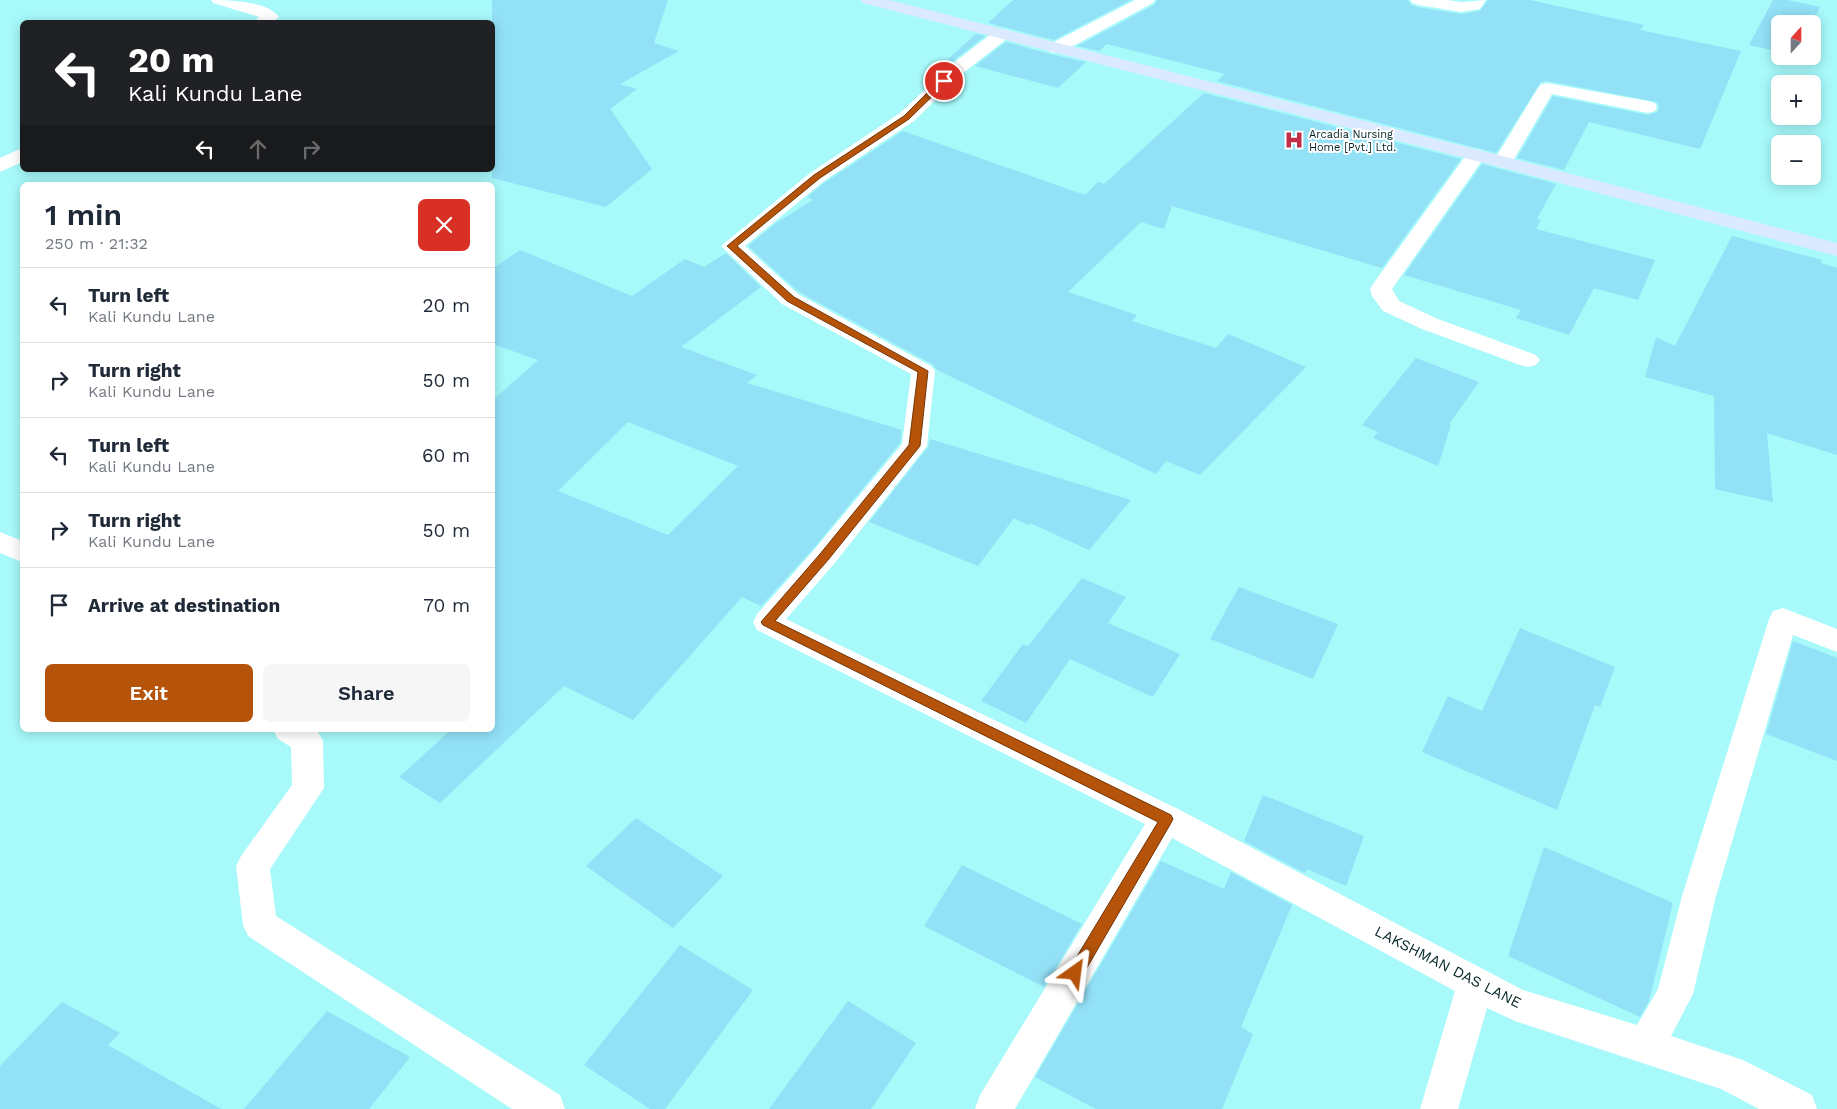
<!DOCTYPE html>
<meta charset="utf-8">
<style>
:root{--surface:#fff;--page:#f6f6f7;--text:#1f2937;--muted:#747a83;--line:#e0e1e3;--accent:#b45309}
body{margin:0;font-family:"Work Sans",sans-serif;background:var(--page);color:var(--text);height:100vh;display:flex;flex-direction:column;font-size:19px;white-space:nowrap}
*{box-sizing:border-box;margin:0}
p{font-size:16px;color:var(--muted)}
.icon{flex:none;width:28px;height:28px;fill:none;stroke:currentColor;stroke-width:2;stroke-linecap:round;stroke-linejoin:round}
.map{position:relative;flex:1;overflow:hidden}
.panel{position:absolute;left:20px;top:182px;width:475px;height:550px;display:flex;flex-direction:column;background:var(--surface);border-radius:8px;box-shadow:0 2px 12px #0003}
.panel>*{flex:none}
.hud{position:absolute;left:20px;top:20px;width:475px;height:152px;border-radius:8px;box-shadow:0 2px 12px #0003;background:#202124;color:#fff;overflow:hidden}
.needle{width:32px;rotate:21deg}
.tools{position:absolute;left:1771px;top:15px;display:grid;gap:10px}
.tools a{display:grid;place-items:center;width:50px;height:50px;border-radius:8px;background:var(--surface);box-shadow:0 2px 12px #0003;font-size:25px}
.pin{position:absolute;display:grid;place-items:center;width:42px;height:42px;color:#fff;margin:-21px;border:2px solid #fff;border-radius:50%;box-shadow:0 1px 5px #0007}
.me{position:absolute;width:55px;margin:-28px;rotate:31deg;stroke-linejoin:round;filter:drop-shadow(0 0 4px #0008)}
.turn{display:flex;align-items:center;gap:18px;height:105px;padding:0 25px;font-size:22px}
.turn .icon{width:65px;height:65px;stroke-width:2.5}
.turn b{display:block;font-size:35px;line-height:42px}
.lanes{display:flex;align-items:center;height:48px;padding:0 25px;background:#0003;justify-content:center;gap:25px;direction:ltr}
.lanes .off{opacity:.35}
.round{display:grid;place-items:center;flex:none;width:52px;height:52px;border-radius:8px;background:var(--page)}
.head{display:flex;align-items:center;justify-content:space-between;height:85px;padding:0 25px}
h1{font-size:30px;font-weight:600;line-height:38px}
.button{display:flex;gap:10px;margin-top:auto;padding:10px 25px}
.button a{flex:1;height:58px;border-radius:8px;background:var(--accent);color:#fff;font-size:20px;font-weight:600;line-height:58px;text-align:center}
.button a+a{background:var(--page);color:var(--text)}
ul{padding:0;list-style:none}
li{display:flex;align-items:center;gap:15px;height:75px;padding:0 25px;border-top:1px solid var(--line)}
li div{flex:1}
li b{display:block;font-size:19px}
li em{font-style:normal}
.map>svg:first-child{display:block}
.building{fill:#93e1f7;fill-rule:evenodd}
.lines{fill:none;stroke-linecap:round;stroke-linejoin:round}
.minor{fill:#fff;fill-rule:evenodd}
.secondary{fill:#dceaff;fill-rule:evenodd}
.route{fill:#b45309;stroke:#753606}
.labels{text-anchor:middle;stroke-width:4;stroke-linejoin:round;paint-order:stroke}
.far-poi-label{font-size:11px;fill:#002425;stroke:#fff;text-anchor:start}
.near-street-label{font-size:15px;fill:#002425;stroke:#fff}
</style>
<div class="map">
<svg width="1837" height="1109" viewBox="0 0 1837 1109">
<rect width="100%" height="100%" fill="#a7f9fa"/>
<!-- building -->
<g class="building">
<polygon points="492,0 668,0 654,43 679,51 620,84 637,89 610,109 652,169 606,207 492,178"/>
<polygon points="1013,0 1131,0 1054,40 988,23"/>
<polygon points="1157,0 1408,0 1411,5 1417,7 1461,14 1480,11 1488,0 1530,0 1644,25 1640,30 1741,51 1700,149 1589,122 1564,170 1517,158 1553,96 1648,115 1657,112 1659,108 1657,102 1547,81 1541,82 1496,153 1217,81 1225,74 1107,44 1099,51 1077,46 1154,5"/>
<polygon points="1773,0 1788,0 1820,7 1812,25 1780,24 1780,52 1749,45"/>
<polygon points="976,34 985,36 953,61 948,59"/>
<polygon points="1006,42 1050,54 1086,62 1058,88 975,66"/>
<polygon points="1204,93 1461,159 1382,268 1172,206 1164,229 1141,222 1068,292 1137,315 1132,321 1216,348 1228,334 1306,367 1200,475 1166,461 1156,474 937,370 932,364 799,292 748,246 776,223 813,200 807,197 824,183 903,131 1085,195 1098,182 1104,184"/>
<polygon points="1482,164 1556,184 1537,219 1541,220 1536,229 1655,260 1638,300 1594,288 1569,335 1516,318 1521,310 1404,275"/>
<polygon points="1732,236 1822,260 1821,263 1837,268 1837,455 1767,433 1773,502 1715,489 1714,396 1645,377 1656,337 1675,346"/>
<path d="M520,250L632,296L685,259L704,267L726,253L761,287L681,347L757,375L747,383L902,430L900,443L813,549L761,606L742,597L633,720L564,686L440,803L399,777L451,730H492V401L538,360L492,344V269ZM628,422L738,466L668,535L558,491Z"/>
<polygon points="1416,358 1479,382 1449,424 1451,425 1438,466 1373,438 1378,432 1362,425"/>
<polygon points="930,439 1131,500 1089,550 1030,523 1028,525 1014,518 978,566 869,522 928,447"/>
<polygon points="1082,578 1126,597 1108,623 1180,654 1153,697 1070,659 1026,723 981,701 1023,644 1028,646"/>
<polygon points="1239,587 1338,624 1313,679 1210,639"/>
<polygon points="1520,628 1615,667 1600,707 1595,705 1557,810 1422,752 1448,696 1482,711"/>
<polygon points="1793,641 1837,658 1837,761 1766,734"/>
<polygon points="1263,795 1364,836 1346,886 1307,869 1305,873 1244,841"/>
<polygon points="636,818 723,876 673,928 586,866"/>
<polygon points="1544,847 1673,903 1649,1001 1640,1017 1508,956"/>
<polygon points="1161,861 1224,889 1231,872 1292,905 1241,1027 1253,1034 1222,1109 1096,1109 1035,1077"/>
<polygon points="962,865 1082,924 1044,987 924,926"/>
<polygon points="680,945 753,990 665,1109 650,1109 584,1065"/>
<polygon points="848,1001 916,1043 871,1109 769,1109"/>
<polygon points="62,1002 120,1033 108,1045 221,1109 0,1109 0,1066"/>
<polygon points="327,1011 410,1057 369,1109 244,1109"/>
</g>
<g class="lines">
<!-- minor -->
<g class="minor">
<path d="M211,0C229,0 268,1 279,17L273,22H254L259,17L213,3Z"/>
<polygon points="1135,0 1155,0 1153,3 1062,52 1056,53 1050,52 1047,48 1050,44"/>
<polygon points="1410,0 1448,0 1461,2 1486,0 1480,9 1461,12 1418,5 1412,3"/>
<polygon points="1002,29 1008,30 1011,34 1008,38 963,73 914,121 824,181 745,246 798,294 931,366 935,371 927,446 834,564 786,619 1178,809 1523,990 1637,1025 1658,989 1682,896 1769,619 1773,611 1783,608 1837,629 1837,652 1793,635 1716,896 1693,994 1671,1036 1743,1060 1812,1095 1817,1109 1759,1109 1721,1089 1515,1021 1487,1008 1458,1109 1420,1109 1455,991 1172,838 1015,1109 975,1109 980,1095 1145,824 757,630 753,622 757,614 814,550 902,444 911,374 782,304 721,246 810,173 900,113 951,65 996,30"/>
<polygon points="1547,83 1648,101 1655,103 1657,107 1655,111 1648,113 1552,94 1510,166 1503,168 1496,166 1493,162 1538,88 1541,84"/>
<polygon points="22,148 22,162 0,172 0,158"/>
<polygon points="1476,149 1483,151 1486,155 1392,289 1399,301 1438,319 1536,355 1540,360 1536,365 1528,367 1520,365 1422,329 1383,311 1372,296 1370,289 1373,284 1469,151"/>
<polygon points="0,532 22,541 22,562 0,553"/>
<polygon points="273,730 314,730 318,732 323,741 324,788 270,869 276,916 560,1095 565,1109 512,1109 248,936 243,925 236,866 241,856 292,785 291,747 278,739"/>
</g>
<!-- secondary -->
<polygon class="secondary" points="861,0 889,0 1510,158 1837,243 1837,256 1496,166 863,3"/>
</g>
<!-- route -->
<polygon class="route" points="941,79 948,81 909,119 820,178 737,246 794,297 928,371 920,446 828,560 775,621 1171,815 1173,819 1171,823 1081,978 1075,980 1070,978 1068,973 1070,968 1158,822 763,625 761,622 820,554 909,445 918,372 787,301 727,246 814,175 904,116"/>
<!-- icons -->
<defs>
<g id="hospital-bare" transform="scale(1.5)"><path d="M-5-5h3v3.5h4V-5h3V5h-3V1.5h-4V5h-3Z" fill="#c02f46" stroke="#fff" stroke-width="2.5" paint-order="stroke"/></g>
</defs>
<g fill-rule="evenodd">
<use href="#hospital-bare" x="1294" y="140"/>
</g>
<g class="labels">
<!-- far-poi labels -->
<g class="far-poi-label">
<text x="1309" y="138">Arcadia Nursing<tspan x="1309" dy="13">Home [Pvt.] Ltd.</tspan></text>
</g>
<!-- near-street labels -->
<g class="near-street-label">
<text transform="translate(1448 967) rotate(27)" y="5">LAKSHMAN DAS LANE</text>
</g>
</g>
</svg>
<div class="tools">
<a><svg class="needle" viewBox="-14 -14 28 28"><path d="M0-13l5 13h-10z" fill="#e53935"/><path d="M0 13l5-13h-10z" fill="#747a83"/></svg></a>
<a>+</a>
<a>−</a>
</div>
<div class="pin" style="left:944px;top:81px;background:#d93025"><svg class="icon" aria-label="arrive" viewBox="0 0 24 24"><path d="M6 21V4h12l-3 4 3 4H6"/></svg></div>
<svg class="me" style="left:1075px;top:973px" viewBox="-20 -20 40 40"><path d="M0-17L14 15 0 8-14 15z" fill="#b45309" stroke="#fff" stroke-width="4"/></svg>
<div class="hud">
<div class="turn"><svg class="icon" aria-label="left" viewBox="0 0 24 24"><path d="M17 20v-9H6M10 6l-5 5 5 5"/></svg><div><b>20 m</b>Kali Kundu Lane</div></div>
<div class="lanes"><svg class="icon" aria-label="left" viewBox="0 0 24 24"><path d="M17 20v-9H6M10 6l-5 5 5 5"/></svg><svg class="icon off" aria-label="ahead" viewBox="0 0 24 24"><path d="M12 20V5M6 11l6-6 6 6"/></svg><svg class="icon off" aria-label="right" viewBox="0 0 24 24"><path d="M7 20v-9h11M14 6l5 5-5 5"/></svg></div>
</div>
<section class="panel">
<div class="head"><div><h1>1 min</h1><p>250 m · 21:32</p></div><a class="round" style="background:#d93025;color:#fff"><svg class="icon" aria-label="close" viewBox="0 0 24 24"><path d="M6 6l12 12M18 6L6 18"/></svg></a></div>
<ul>
<li><svg class="icon" aria-label="left" viewBox="0 0 24 24"><path d="M17 20v-9H6M10 6l-5 5 5 5"/></svg><div><b>Turn left</b><p>Kali Kundu Lane</p></div><em>20 m</em></li>
<li><svg class="icon" aria-label="right" viewBox="0 0 24 24"><path d="M7 20v-9h11M14 6l5 5-5 5"/></svg><div><b>Turn right</b><p>Kali Kundu Lane</p></div><em>50 m</em></li>
<li><svg class="icon" aria-label="left" viewBox="0 0 24 24"><path d="M17 20v-9H6M10 6l-5 5 5 5"/></svg><div><b>Turn left</b><p>Kali Kundu Lane</p></div><em>60 m</em></li>
<li><svg class="icon" aria-label="right" viewBox="0 0 24 24"><path d="M7 20v-9h11M14 6l5 5-5 5"/></svg><div><b>Turn right</b><p>Kali Kundu Lane</p></div><em>50 m</em></li>
<li><svg class="icon" aria-label="arrive" viewBox="0 0 24 24"><path d="M6 21V4h12l-3 4 3 4H6"/></svg><div><b>Arrive at destination</b></div><em>70 m</em></li>
</ul>
<div class="button"><a>Exit</a><a>Share</a></div>
</section>
</div>
